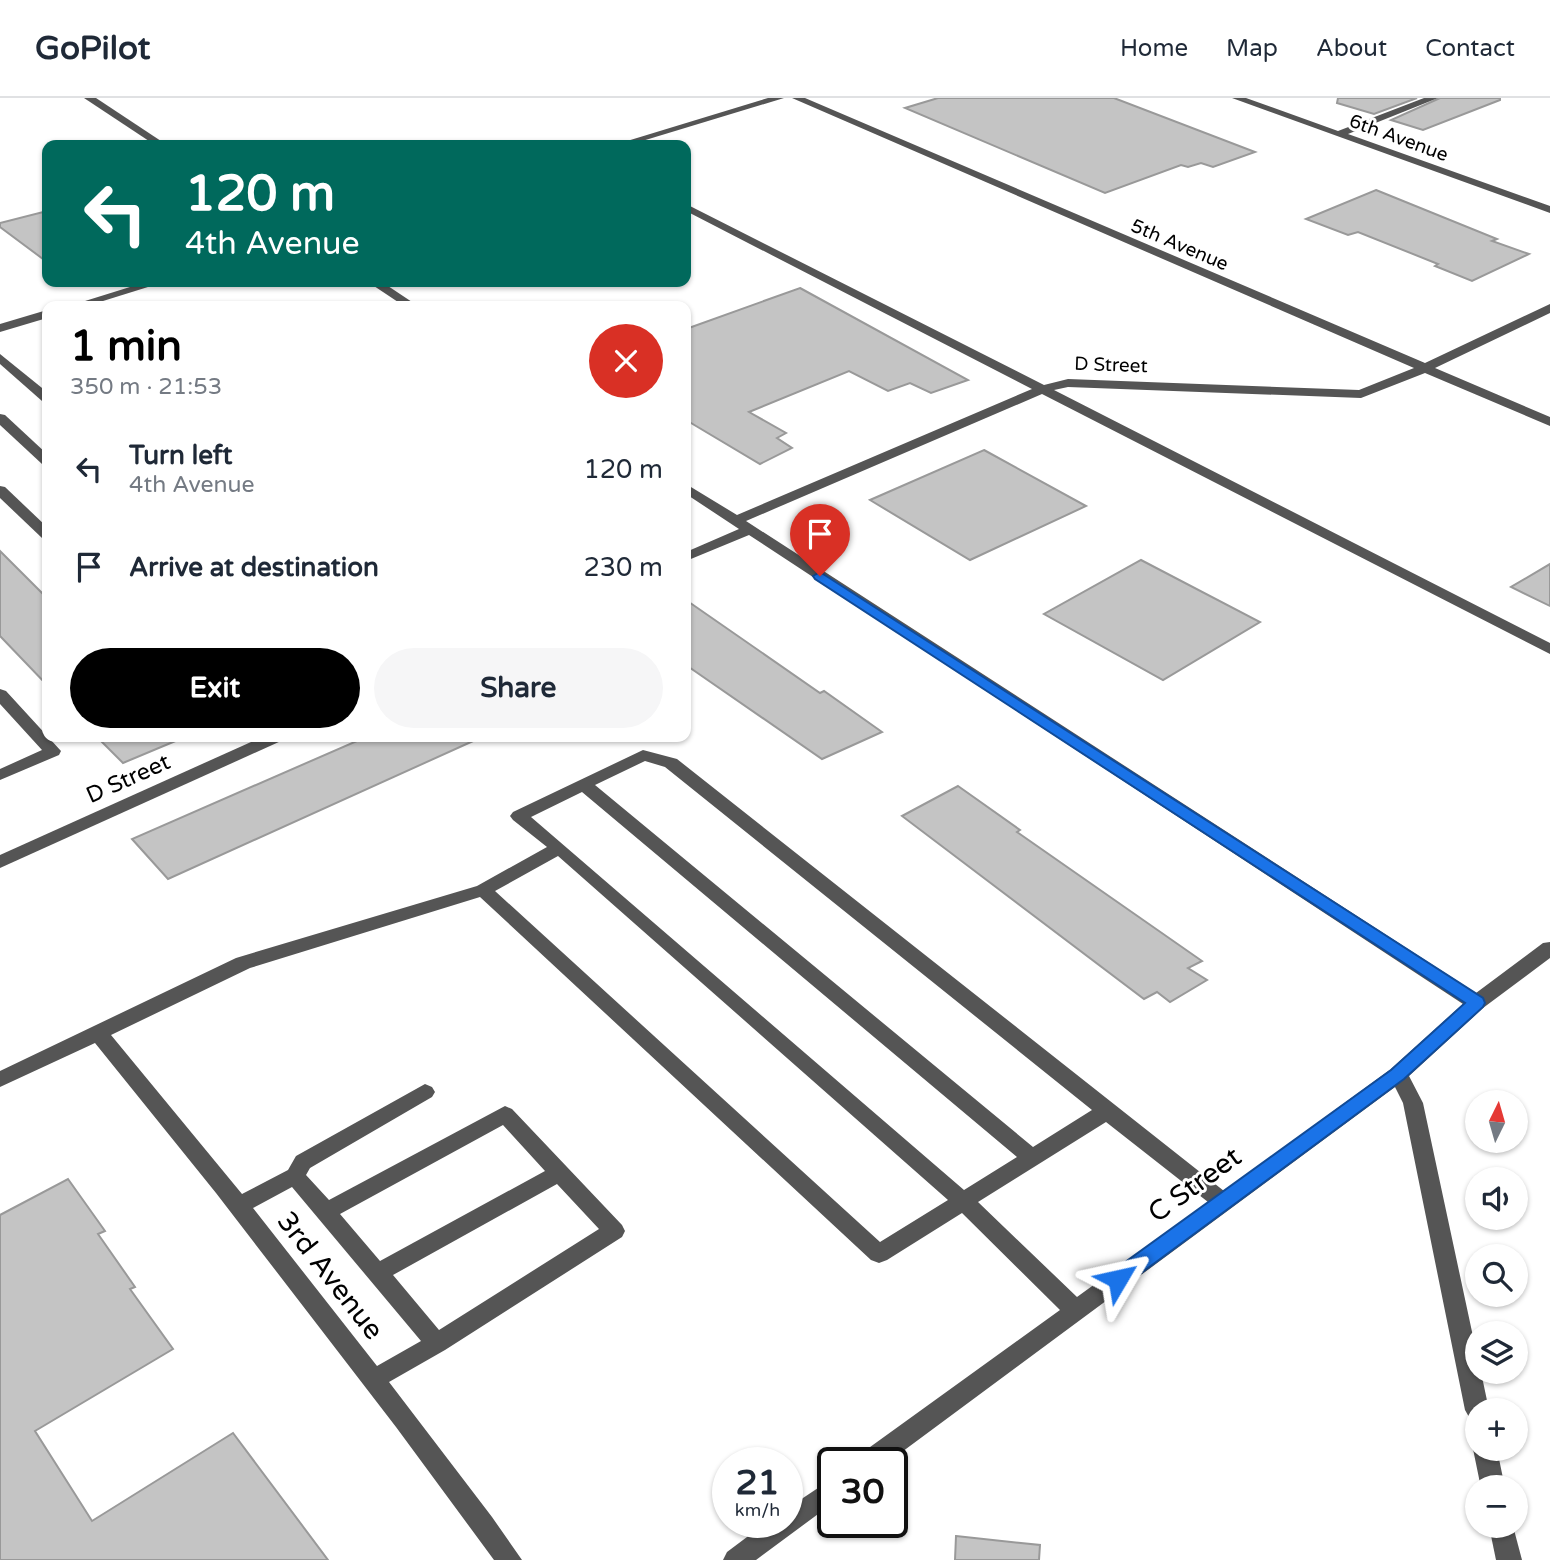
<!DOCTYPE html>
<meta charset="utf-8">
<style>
:root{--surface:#fff;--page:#f6f6f7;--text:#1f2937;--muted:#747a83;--line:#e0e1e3;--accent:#000}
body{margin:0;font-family:"Varela Round",sans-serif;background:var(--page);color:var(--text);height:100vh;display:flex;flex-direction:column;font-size:26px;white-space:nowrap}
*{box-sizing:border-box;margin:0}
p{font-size:23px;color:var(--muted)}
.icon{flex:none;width:38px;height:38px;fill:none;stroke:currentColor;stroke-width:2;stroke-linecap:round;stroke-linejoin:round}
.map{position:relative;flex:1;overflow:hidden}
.panel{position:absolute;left:42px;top:203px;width:649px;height:441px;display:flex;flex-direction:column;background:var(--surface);border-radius:14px;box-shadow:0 2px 5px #0004}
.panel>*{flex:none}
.hud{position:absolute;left:42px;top:42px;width:649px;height:147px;border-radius:14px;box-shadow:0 2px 5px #0004;background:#00695c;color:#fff;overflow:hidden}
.needle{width:46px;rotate:5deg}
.fabs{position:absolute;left:1465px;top:992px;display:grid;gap:14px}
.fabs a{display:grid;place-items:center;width:63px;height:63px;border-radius:50%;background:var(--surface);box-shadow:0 2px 5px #0004;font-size:35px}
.speed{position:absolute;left:712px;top:1349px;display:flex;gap:14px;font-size:35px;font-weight:700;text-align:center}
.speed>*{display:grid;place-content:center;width:91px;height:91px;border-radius:50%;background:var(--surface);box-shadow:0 2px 5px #0004;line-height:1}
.speed small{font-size:18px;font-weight:400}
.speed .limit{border:4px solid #111;border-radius:10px;background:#fff;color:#111}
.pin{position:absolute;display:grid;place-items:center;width:60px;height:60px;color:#fff;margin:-72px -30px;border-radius:50% 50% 50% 0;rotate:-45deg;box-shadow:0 0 7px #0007}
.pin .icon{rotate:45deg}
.me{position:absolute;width:77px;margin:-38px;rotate:54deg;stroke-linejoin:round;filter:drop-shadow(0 0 5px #0008)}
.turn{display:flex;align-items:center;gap:24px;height:147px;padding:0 28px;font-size:32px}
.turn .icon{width:91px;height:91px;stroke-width:2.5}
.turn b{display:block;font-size:49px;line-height:60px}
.round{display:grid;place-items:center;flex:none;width:74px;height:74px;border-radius:37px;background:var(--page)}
.head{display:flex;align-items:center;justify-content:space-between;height:119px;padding:0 28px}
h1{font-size:42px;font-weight:800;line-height:52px;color:var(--accent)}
.primary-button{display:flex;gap:14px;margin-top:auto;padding:14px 28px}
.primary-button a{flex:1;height:80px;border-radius:42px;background:var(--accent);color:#fff;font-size:28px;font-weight:800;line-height:80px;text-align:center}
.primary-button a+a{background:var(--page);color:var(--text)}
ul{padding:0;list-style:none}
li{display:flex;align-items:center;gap:21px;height:98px;padding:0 28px}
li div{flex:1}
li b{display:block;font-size:26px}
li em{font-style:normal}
header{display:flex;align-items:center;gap:42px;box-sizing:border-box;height:98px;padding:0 35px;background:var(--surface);border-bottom:2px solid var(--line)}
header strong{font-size:33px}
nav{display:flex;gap:38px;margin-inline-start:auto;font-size:24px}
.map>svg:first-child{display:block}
.building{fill:#c4c4c4;stroke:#999;stroke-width:2}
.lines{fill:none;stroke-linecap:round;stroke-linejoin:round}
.minor{fill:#555;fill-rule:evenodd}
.route{fill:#1a73e8;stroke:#114b97;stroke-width:2}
.labels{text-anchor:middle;stroke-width:6;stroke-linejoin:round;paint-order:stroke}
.far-street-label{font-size:19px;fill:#000;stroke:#fff}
.street-label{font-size:23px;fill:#000;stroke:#fff}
.near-street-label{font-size:28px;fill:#000;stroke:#fff}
</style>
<header>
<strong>GoPilot</strong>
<nav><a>Home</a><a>Map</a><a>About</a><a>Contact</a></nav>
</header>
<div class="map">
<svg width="1550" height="1462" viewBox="0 0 1550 1462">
<rect width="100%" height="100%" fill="#fff"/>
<!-- building -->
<g class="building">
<polygon points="938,0 1114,0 1255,54 1213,69 1201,65 1188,69 1181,67 1105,95 905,10"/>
<polygon points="1338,0 1417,0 1374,16 1337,5"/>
<polygon points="1440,0 1500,0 1500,2 1423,32 1391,22"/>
<polygon points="1376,92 1497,141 1492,143 1529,156 1472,183 1435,168 1438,166 1358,134 1348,137 1306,121"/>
<polygon points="47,113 47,164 0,129 0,125"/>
<polygon points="800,190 968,282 931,295 910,285 888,293 849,273 749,314 786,335 777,340 792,350 760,366 686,322 686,231"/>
<polygon points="984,352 1086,408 970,462 870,402"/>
<polygon points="0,453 47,500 47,587 0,538"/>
<polygon points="1141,462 1260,524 1163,582 1044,516"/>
<polygon points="1550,466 1550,508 1511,489"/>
<polygon points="686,502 820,595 824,593 882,634 822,661 686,567"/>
<polygon points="97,639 185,639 123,665"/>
<polygon points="366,639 482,639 168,781 132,741"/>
<polygon points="958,688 1020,732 1017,734 1202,863 1188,870 1207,882 1170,904 1157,894 1144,901 902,718"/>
<polygon points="68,1081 105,1133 98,1136 135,1189 130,1191 173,1251 35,1333 92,1423 233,1335 328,1462 0,1462 0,1117"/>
<polygon points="956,1438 1040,1447 1039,1462 955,1462"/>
</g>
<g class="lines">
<!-- minor -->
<g class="minor">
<polygon points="84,0 96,0 167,47 155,47"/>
<polygon points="768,0 784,0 629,47 614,47"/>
<path d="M792,0H805L1425,265L1550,206V215L1435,270L1550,319V328L1425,275L1361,300L1068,289L1054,292L1550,545V556L1042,296L746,423L1476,895L1543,845L1550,844V860L1483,910L1409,978L1423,1005L1477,1257V1274H1481L1489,1312H1477V1322L1469,1319L1465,1312L1403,1005L1395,989L887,1365H856L859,1357L1060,1212L962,1115L887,1162L879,1165L871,1162L480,799L250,870L111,937L242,1096L288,1072L296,1058L425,986L432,989L435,994L432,999L310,1070L306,1077L329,1102L505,1008L512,1011L622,1127L625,1133L622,1139L445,1252L389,1284L492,1419L522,1462H494L396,1329L216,1095L95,945L0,989V973L236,860L477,788L547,749L513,722L510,718L513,714L643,652L677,661L1224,1093L1391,971L1463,906L749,437L686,463V454L739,431L686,396V386L737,417L1032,291L686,113V106L1044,287L1068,281L1359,292L1414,270ZM645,663L665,669L1092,1012L1033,1049L595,687ZM582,694L1017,1059L964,1092L531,719ZM558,758L948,1102L880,1144L495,793ZM1106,1024L1208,1104L1077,1199L978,1104ZM503,1027L545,1073L380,1163L340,1116ZM557,1086L599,1131L439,1232L393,1177ZM292,1089L421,1243L377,1268L253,1110Z"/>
<polygon points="1232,0 1246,0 1338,33 1424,0 1438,0 1348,36 1550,108 1550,115"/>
<polygon points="146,184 164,184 87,208 69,208"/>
<polygon points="368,184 382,184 418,208 404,208"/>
<polygon points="47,212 47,220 0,234 0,226"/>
<polygon points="0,256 47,294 47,304 42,303 0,266"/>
<polygon points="0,316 5,317 47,356 47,367 42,366 0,327"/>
<polygon points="0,388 5,389 47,429 47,441 42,440 0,400"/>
<polygon points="0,591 6,593 61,653 59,657 0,682 0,671 42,652 0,606"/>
<polygon points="262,639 283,639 281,643 0,770 0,757"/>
<polygon points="1477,1343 1477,1351 1497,1351 1505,1390 1481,1390 1473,1351"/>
<polygon points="833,1380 833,1405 756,1462 723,1462 727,1454 767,1424 788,1424 788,1410"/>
<polygon points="1489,1428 1513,1428 1522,1462 1496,1462"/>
</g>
</g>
<!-- route -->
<polygon class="route" points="820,474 1483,900 1485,905 1483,909 1404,981 1125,1187 1118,1189 1110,1187 1107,1181 1110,1175 1391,972 1465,905 815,481 813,478"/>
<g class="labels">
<!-- far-street labels -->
<g class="far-street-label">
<text transform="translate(1399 39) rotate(20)" y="7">6th Avenue</text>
<text transform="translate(1180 146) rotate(23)" y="7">5th Avenue</text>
<text transform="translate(1111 266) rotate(2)" y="7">D Street</text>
</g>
<!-- street labels -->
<g class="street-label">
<text transform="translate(128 680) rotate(-24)" y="8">D Street</text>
</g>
<!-- near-street labels -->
<g class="near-street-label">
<text transform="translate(1194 1086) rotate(-36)" y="10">C Street</text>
<text transform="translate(331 1177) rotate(52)" y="10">3rd Avenue</text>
</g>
</g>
</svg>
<div class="fabs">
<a><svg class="needle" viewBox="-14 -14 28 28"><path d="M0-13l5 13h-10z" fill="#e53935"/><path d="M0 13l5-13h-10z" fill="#747a83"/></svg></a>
<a><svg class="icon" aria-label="sound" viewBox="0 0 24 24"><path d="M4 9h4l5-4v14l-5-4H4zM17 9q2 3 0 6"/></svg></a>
<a><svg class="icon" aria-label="search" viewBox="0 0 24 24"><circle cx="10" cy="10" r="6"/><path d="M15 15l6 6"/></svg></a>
<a><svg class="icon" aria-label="layers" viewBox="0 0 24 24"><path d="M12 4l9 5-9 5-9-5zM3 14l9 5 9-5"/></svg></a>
<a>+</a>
<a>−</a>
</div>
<div class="speed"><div>21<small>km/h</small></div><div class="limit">30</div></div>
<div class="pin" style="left:820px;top:478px;background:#d93025"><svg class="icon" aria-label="arrive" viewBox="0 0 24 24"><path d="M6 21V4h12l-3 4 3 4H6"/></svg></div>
<svg class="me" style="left:1118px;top:1181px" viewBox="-20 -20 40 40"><path d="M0-17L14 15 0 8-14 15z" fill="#1a73e8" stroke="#fff" stroke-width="4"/></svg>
<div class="hud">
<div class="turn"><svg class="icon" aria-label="left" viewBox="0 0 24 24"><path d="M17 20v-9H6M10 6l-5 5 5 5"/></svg><div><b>120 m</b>4th Avenue</div></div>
</div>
<section class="panel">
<div class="head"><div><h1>1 min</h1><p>350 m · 21:53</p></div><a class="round" style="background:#d93025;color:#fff"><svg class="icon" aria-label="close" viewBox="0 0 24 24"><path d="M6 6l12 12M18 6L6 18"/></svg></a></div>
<ul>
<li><svg class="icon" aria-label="left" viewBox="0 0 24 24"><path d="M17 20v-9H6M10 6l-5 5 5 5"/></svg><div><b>Turn left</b><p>4th Avenue</p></div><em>120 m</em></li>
<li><svg class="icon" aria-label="arrive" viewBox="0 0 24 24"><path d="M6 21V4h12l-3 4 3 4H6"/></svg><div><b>Arrive at destination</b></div><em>230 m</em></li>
</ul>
<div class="primary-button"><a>Exit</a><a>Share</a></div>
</section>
</div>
